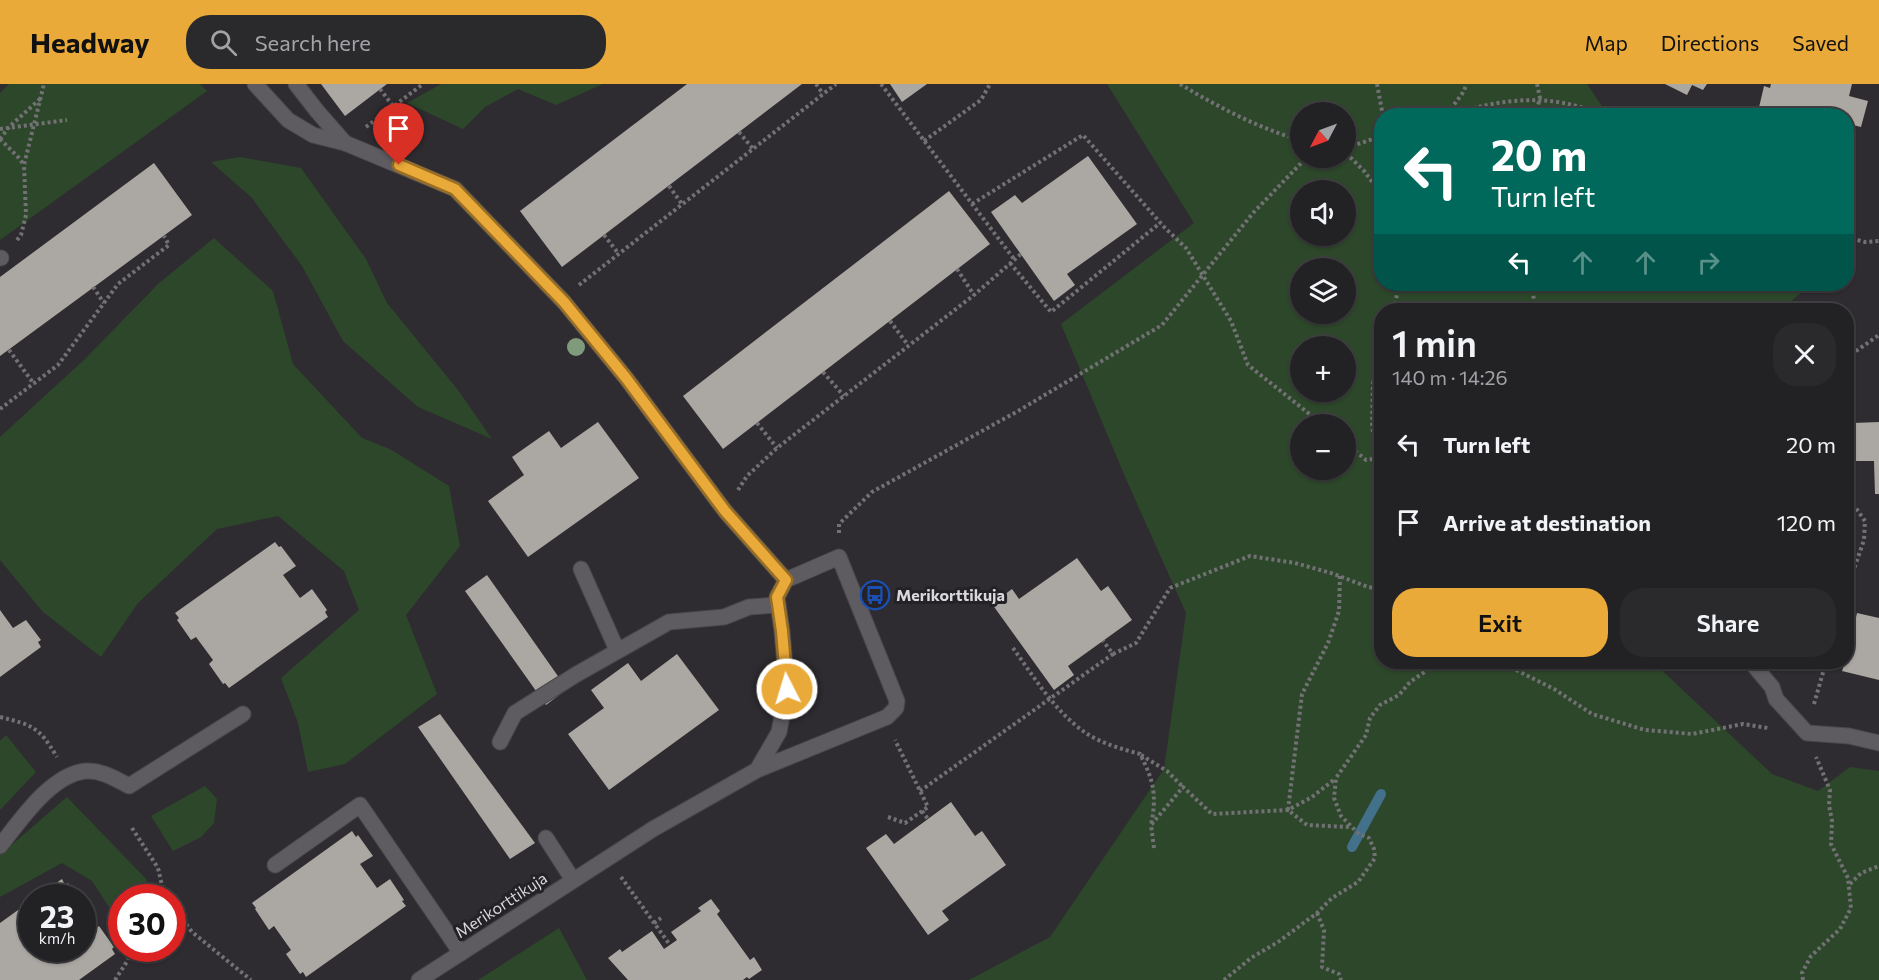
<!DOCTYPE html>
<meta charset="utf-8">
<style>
:root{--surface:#222124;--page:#2a292c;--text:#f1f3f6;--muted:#a2a3a6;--line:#3f3e41;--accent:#eaaa39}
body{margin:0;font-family:Commissioner,sans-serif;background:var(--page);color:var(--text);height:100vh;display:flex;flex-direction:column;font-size:22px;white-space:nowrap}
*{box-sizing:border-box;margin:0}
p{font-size:20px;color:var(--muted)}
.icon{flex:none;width:33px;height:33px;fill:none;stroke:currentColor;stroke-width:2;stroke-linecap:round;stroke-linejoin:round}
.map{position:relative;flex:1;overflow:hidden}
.sheet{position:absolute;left:1374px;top:219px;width:480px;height:366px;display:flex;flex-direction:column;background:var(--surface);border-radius:24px;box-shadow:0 2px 4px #0004,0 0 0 2px var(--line)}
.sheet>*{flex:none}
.banner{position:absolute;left:1374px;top:24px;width:480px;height:183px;border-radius:24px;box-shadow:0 2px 4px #0004,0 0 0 2px var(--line);background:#00695c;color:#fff;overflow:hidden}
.needle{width:39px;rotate:229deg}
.tools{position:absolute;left:1290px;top:18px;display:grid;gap:12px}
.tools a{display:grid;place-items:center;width:66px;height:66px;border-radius:50%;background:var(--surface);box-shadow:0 2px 4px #0004,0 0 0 2px var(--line);font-size:30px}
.speed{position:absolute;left:18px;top:800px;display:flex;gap:12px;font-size:30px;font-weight:700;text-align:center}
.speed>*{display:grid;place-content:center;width:78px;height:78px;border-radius:50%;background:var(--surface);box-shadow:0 2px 4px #0004,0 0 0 2px var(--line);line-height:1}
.speed small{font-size:15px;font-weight:400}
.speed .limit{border:9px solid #d22;background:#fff;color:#111}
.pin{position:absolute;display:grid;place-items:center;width:51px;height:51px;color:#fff;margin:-62px -26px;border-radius:50% 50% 50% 0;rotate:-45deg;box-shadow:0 0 6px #0007}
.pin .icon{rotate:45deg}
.me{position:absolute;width:66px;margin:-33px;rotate:355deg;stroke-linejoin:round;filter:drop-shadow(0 0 4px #0008)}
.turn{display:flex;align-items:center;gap:21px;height:126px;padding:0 18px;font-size:27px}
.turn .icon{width:78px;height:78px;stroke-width:2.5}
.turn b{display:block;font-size:42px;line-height:51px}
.lanes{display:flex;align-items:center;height:57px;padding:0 18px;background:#0003;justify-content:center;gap:30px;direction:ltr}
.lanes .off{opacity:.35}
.round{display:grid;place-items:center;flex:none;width:63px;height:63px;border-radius:24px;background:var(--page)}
.headline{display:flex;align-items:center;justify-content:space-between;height:102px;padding:0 18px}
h1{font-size:36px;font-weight:600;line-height:45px}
.primary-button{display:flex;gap:12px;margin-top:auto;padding:12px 18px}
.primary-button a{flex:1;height:69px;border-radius:24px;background:var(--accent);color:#111;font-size:24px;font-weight:600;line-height:69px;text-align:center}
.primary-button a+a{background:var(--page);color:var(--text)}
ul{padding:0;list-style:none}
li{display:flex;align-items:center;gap:18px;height:78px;padding:0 18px}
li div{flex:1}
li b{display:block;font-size:22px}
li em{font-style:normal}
header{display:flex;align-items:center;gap:36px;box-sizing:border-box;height:84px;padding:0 30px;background:var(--accent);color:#111}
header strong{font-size:28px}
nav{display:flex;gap:33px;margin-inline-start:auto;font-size:21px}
.search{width:420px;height:54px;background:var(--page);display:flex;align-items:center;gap:15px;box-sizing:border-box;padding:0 21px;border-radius:24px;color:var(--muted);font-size:22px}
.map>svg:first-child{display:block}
.green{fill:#2d472a;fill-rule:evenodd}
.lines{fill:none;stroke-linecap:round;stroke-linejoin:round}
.stream{stroke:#43708a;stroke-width:10}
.building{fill:#aba7a2}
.minor-casing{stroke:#49474a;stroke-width:17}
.path{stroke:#727174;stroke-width:4;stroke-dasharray:3 3;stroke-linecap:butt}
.minor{stroke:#5f5c61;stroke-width:15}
.tree{fill:#7f9b7c}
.route-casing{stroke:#986e25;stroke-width:15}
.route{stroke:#eaaa39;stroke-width:10}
.labels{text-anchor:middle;stroke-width:6;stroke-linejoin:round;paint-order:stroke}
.poi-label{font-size:16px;font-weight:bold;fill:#d9d8da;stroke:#242226;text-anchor:start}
.street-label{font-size:16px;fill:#d9d8da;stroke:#242226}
</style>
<header>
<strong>Headway</strong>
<div class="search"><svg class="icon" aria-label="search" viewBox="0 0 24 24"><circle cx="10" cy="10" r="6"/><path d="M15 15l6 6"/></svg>Search here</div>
<nav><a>Map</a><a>Directions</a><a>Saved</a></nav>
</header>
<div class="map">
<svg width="1879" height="896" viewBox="0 0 1879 896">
<rect width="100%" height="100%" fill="#2e2c30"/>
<!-- green -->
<g class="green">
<polygon points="9,0 200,0 207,7 0,156 0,9"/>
<polygon points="441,0 603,0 556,21 518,5 485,23 463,45 407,19"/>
<path d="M1107,0H1587L1608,31L1382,32V200H1811L1781,226H1382V578H1653L1772,690L1818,707L1850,683L1879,687V896H969L1050,853L1164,685L1186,529L1126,395L1061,240L1194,139ZM1346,28V74H1300V28ZM1300,106H1346V152H1300ZM1300,184H1346V230H1300ZM1346,262V308H1300V262ZM1346,340V386H1300V340Z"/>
<polygon points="240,73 301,84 366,175 387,219 458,306 492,355 418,323 343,257 302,182 251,113 211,78"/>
<polygon points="214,154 273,207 293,280 362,354 390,365 449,402 460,462 406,531 437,610 345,680 308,688 298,639 281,594 359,526 344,487 278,432 217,445 138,519 101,573 43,528 0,476 0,353 85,275 158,200"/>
<polygon points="6,651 36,688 0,726 0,657"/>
<polygon points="205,702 217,715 214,739 201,753 173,767 151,732"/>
<polygon points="67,713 147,796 138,813 122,813 121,841 92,797 62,779 0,813 0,771"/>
<polygon points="559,844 587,896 478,896"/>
</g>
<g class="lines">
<!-- stream -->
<polyline class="stream" points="1352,763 1381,710"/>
</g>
<!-- building -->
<g class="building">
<polygon points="321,0 387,0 345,32"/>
<polygon points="687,0 802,0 562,183 520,127"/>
<polygon points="890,0 927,0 902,18"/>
<polygon points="1665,0 1707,0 1703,6 1692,1 1687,11"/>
<polygon points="1771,0 1852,0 1849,12 1868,17 1861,43 1849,40 1846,47 1846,32 1757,32 1764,2 1770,4"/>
<polygon points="1088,72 1137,140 1067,190 1075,201 1054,217 991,128 1015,111 1022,119"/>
<polygon points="154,79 192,131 0,272 0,193"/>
<polygon points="949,107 990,160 723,365 683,312"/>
<polygon points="598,338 639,394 528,473 488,417 524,391 512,373 549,347 561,364"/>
<polygon points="1879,338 1879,410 1875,410 1874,377 1854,377 1853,339"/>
<polygon points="275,458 279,463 281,462 296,482 283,491 300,514 312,505 327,526 325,528 328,533 229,604 225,599 223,600 209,580 213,576 196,553 191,556 177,536 179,534 175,529"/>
<polygon points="1077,474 1101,507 1108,502 1132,536 1068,582 1074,591 1054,606 992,520 1012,505 1019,515"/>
<polygon points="487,491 567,605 546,621 465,507"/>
<polygon points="0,526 13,544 26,536 41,556 38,558 41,563 0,593"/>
<polygon points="1857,529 1879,534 1879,596 1842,587 1845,578 1846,578"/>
<polygon points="677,570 719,626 609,706 568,650 604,624 591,606 628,579 641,597"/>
<polygon points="440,630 535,759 510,775 418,643"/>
<polygon points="951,718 975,752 982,747 1006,781 942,827 949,836 928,851 866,764 886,750 894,760"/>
<polygon points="352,747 356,753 358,751 373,772 360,780 377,804 390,795 404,816 402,817 406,822 306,893 303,888 300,890 286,870 291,866 274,842 269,846 255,825 256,824 252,819"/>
<polygon points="62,795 65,801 68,799 78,813 36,813"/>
<polygon points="711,815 720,827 717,830 750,876 754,873 762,886 749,895 747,893 743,896 628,896 608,874 620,865 622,868 652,847 664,865 677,856 671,848 701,827 698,824"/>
<polygon points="32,816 32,864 82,864 82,845 87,851 99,842 114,863 112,865 115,870 79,896 0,896 0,839"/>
</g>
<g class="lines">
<!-- minor casing -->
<g class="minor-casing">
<g id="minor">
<polyline points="255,0 288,36 313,51 345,59 455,105 564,218 626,294 725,427 786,496"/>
<polyline points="296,0 317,27 345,59"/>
<polyline points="0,174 1,174"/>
<polyline points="581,485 617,566"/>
<polyline points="1751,578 1772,603 1776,615 1807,649 1849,652 1879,659"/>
<polyline points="500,658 515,629 577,590 669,538 724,533 749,523 778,521"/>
<polyline points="546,754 573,796"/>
<path d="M0,762C20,737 51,690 86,687C101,686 116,695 129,702L243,630"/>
<polyline points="275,781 360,721 461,869"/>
<polyline points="419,896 653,745 757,686 887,633 896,624 897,617 839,473 786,496 777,513 782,547 787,605 779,648 757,686"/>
</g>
</g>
<!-- path -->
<g class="path">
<polyline points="816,0 823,10"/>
<polyline points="881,0 1014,175"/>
<path d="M1180,0C1218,23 1258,44 1300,56"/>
<polyline points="1377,0 1383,32"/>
<polyline points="380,5 393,22"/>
<polyline points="1447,30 1462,10 1467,0"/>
<path d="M1444,32C1502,15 1548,7 1605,32"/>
<polyline points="1535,32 1540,14 1537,0"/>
<polyline points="366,43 423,0"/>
<polyline points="0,45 67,36"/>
<polyline points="739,48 753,65"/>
<polyline points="0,55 9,43 40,15"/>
<polyline points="0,55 19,74 24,81"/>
<polyline points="924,57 981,16 990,0"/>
<polyline points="1346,64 1382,52"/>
<polyline points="1346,69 1365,88 1382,112"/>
<polyline points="669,102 682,120"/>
<polyline points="972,120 1083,51 1165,144 1186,164 1231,237 1248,281 1322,340"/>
<polyline points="604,151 618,169"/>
<polyline points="1846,153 1865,158 1879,157"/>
<polyline points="17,156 21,151 26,131 24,81 44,0"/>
<polyline points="1010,179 1051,228 1160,139"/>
<polyline points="957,185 974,211"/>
<polyline points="1531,200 1536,226"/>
<polyline points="579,201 836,0"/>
<polyline points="93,203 104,219"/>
<polyline points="1394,226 1399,200"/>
<polyline points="890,237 908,261"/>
<polyline points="1382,262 1373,299 1372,344 1382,378"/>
<polyline points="9,266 34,300"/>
<polyline points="1846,274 1879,251"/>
<polyline points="823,288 844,312"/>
<polyline points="0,325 58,281 118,200 169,161 164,152"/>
<polyline points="757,339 777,364"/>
<polyline points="1346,359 1366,376 1380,374"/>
<polyline points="738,406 747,392 777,364 974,211 1021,170"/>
<polyline points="1846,410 1865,437 1864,456 1846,508"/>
<polyline points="839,449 839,440 872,408 1018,327 1162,241 1253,129 1306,74"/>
<polyline points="1340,492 1339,527 1328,559 1302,610 1288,726 1307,741 1349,743"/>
<path d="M1013,564C1034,593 1054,626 1083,647C1099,659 1122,665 1140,670C1154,697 1157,712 1151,741"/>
<polyline points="1113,570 1136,559 1170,504 1250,472 1295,479 1331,489 1368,503 1382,505"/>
<polyline points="1500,578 1554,605 1592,630 1645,646 1692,650 1743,640 1768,644"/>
<polyline points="1814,620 1826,578"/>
<path d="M0,633C33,641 39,643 57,673"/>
<polyline points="1141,671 1167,687 1183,703"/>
<polyline points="920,707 1113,570 1103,557"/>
<polyline points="922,727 928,735"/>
<polyline points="888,733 905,739 928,723 895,656"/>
<polyline points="132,744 158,784 164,810 163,813"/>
<polyline points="1154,764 1151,741 1183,703 1212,730 1288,726 1312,713 1335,695"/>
<polyline points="621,793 670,861"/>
<polyline points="1850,800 1861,789 1879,782"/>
<polyline points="172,821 192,848 251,896"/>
<polyline points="1317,829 1324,846 1322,883 1339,890 1341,896"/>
<polyline points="654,839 661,834"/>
<polyline points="115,896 128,876 131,864"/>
<polyline points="1224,896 1251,874 1278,858 1317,829 1332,814 1358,798 1375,774 1374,765 1369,754 1359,750 1341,732 1334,714 1336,694 1366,651 1370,634 1380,621 1399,611 1410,598 1426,587 1434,578"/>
<polyline points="1803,896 1802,889 1811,872 1840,845 1851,824 1848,794 1831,760 1832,737 1829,721 1830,706 1816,673"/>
</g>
<!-- minor -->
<use href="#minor" class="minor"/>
</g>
<!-- trees -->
<circle class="tree" cx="576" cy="263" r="9"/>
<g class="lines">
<!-- route casing -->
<g class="route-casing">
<polyline id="route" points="399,81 455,105 564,218 626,294 725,427 786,496 777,513 782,547 787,605"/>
</g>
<!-- route -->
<use href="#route" class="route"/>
</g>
<!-- icons -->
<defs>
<g id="bus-ring" transform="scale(1.5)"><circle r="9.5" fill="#242226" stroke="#1a4fb4" stroke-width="1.5"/><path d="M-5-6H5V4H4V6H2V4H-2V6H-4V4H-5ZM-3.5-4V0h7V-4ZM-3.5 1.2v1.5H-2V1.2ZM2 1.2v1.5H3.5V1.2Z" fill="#1a4fb4"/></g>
</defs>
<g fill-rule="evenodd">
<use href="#bus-ring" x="875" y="511"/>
</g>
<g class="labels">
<!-- poi labels -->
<g class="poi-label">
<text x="896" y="517">Merikorttikuja</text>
</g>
<!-- street labels -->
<g class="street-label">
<text transform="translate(501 821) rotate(-33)" y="6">Merikorttikuja</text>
</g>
</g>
</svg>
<div class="tools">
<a><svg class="needle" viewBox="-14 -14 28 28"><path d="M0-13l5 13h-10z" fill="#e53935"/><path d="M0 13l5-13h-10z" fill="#a2a3a6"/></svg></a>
<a><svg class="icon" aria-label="sound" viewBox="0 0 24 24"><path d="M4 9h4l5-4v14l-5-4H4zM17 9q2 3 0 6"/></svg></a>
<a><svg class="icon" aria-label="layers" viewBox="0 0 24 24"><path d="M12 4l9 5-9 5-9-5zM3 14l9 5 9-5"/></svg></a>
<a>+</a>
<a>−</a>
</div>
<div class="speed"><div>23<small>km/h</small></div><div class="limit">30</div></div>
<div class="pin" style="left:399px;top:81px;background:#d93025"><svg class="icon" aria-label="arrive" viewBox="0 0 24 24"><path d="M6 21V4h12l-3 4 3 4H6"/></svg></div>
<svg class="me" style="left:787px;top:605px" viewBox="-20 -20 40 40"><circle r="17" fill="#eaaa39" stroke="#fff" stroke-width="3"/><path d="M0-11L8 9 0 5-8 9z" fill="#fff"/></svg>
<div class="banner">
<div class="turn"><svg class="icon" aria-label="left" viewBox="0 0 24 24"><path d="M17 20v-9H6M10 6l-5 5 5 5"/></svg><div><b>20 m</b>Turn left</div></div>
<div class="lanes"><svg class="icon" aria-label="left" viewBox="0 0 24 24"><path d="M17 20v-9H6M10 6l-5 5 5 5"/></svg><svg class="icon off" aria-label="ahead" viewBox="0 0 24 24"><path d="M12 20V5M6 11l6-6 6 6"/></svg><svg class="icon off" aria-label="ahead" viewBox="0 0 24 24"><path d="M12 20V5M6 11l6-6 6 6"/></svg><svg class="icon off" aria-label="right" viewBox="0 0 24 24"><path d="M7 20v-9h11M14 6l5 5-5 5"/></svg></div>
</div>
<section class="sheet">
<div class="headline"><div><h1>1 min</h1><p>140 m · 14:26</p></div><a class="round"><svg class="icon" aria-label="close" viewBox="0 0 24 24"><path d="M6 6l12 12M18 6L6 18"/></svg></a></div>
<ul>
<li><svg class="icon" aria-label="left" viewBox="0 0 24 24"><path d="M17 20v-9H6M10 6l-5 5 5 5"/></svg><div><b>Turn left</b></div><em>20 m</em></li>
<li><svg class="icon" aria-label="arrive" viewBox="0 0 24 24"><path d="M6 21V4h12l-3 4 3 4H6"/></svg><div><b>Arrive at destination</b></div><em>120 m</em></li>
</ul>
<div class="primary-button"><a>Exit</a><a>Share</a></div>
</section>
</div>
